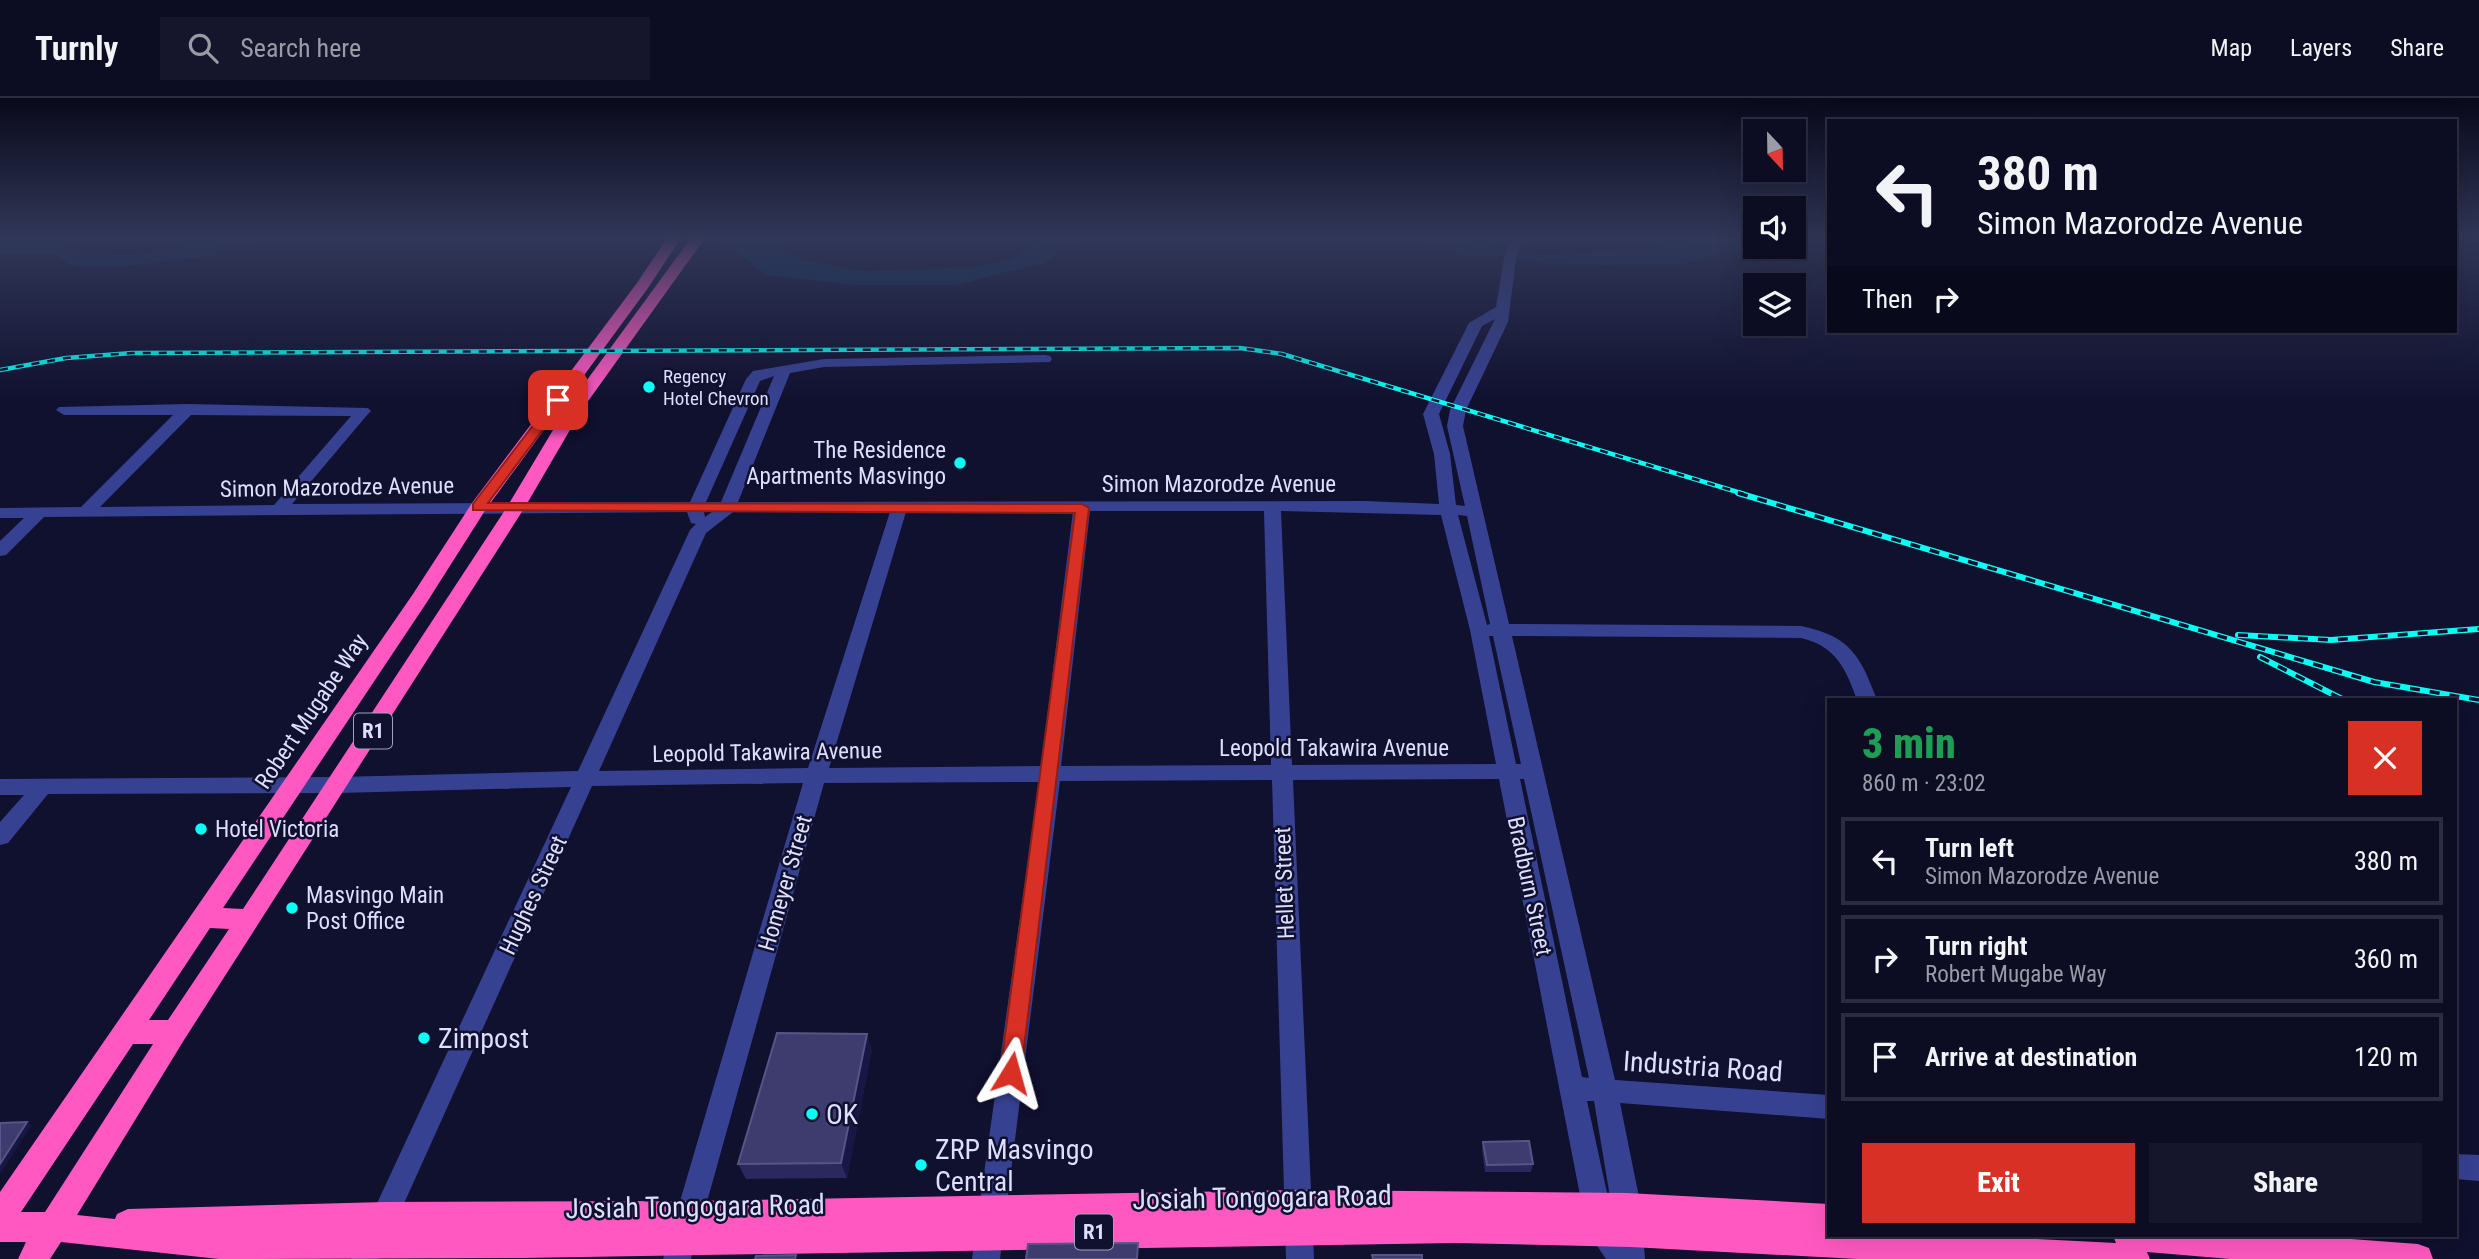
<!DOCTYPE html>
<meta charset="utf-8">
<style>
:root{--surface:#0c0c23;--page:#15152b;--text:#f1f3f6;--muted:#9a9ba6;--line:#2c2c41;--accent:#d93025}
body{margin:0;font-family:"Roboto Condensed",sans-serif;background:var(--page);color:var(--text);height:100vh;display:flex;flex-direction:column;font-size:26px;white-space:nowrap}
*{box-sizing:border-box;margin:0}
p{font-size:23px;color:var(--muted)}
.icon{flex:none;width:38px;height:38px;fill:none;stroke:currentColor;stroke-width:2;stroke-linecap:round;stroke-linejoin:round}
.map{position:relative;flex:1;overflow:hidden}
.sheet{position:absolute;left:1827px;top:600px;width:630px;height:539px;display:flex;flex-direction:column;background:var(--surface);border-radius:0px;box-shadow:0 7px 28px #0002,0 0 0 2px var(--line)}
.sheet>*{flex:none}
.guide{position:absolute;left:1827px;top:21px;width:630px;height:214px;border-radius:0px;box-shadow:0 7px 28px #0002,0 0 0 2px var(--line);background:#0c0c23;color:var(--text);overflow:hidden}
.needle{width:46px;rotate:158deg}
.buttons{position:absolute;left:1743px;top:21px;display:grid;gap:14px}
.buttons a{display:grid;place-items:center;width:63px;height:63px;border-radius:0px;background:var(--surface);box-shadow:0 7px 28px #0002,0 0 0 2px var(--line);font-size:35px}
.pin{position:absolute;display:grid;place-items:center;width:60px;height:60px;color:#fff;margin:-30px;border-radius:14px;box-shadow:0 4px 10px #0006}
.me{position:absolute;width:77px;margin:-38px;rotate:8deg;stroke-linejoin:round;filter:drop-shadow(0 0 5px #0008)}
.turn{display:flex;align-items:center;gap:24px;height:147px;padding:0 35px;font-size:32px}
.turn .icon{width:91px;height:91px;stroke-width:2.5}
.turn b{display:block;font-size:49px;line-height:60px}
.then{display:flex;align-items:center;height:66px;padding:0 35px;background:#0003;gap:14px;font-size:26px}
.round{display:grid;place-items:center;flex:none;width:74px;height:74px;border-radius:0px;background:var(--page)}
.headline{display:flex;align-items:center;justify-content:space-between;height:119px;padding:0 35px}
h1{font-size:42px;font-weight:800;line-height:52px;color:#1e9e55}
.action{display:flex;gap:14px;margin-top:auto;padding:14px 35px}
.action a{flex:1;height:80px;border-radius:0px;background:var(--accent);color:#fff;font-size:28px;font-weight:800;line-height:80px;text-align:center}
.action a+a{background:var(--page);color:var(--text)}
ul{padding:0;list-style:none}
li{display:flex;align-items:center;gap:21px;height:88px;margin:0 14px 10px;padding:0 21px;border:4px solid var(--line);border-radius:0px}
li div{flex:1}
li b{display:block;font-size:26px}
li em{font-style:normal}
header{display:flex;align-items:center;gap:42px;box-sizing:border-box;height:98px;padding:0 35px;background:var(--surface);border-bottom:2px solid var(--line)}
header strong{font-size:33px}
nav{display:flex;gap:38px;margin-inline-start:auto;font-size:24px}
.search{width:490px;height:63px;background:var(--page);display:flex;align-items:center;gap:18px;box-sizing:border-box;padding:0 24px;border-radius:0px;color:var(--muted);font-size:26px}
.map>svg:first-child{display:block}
.water{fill:#062d52}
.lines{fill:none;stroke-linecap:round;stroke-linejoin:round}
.minor{fill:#374192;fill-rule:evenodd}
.highway{fill:#ff59c1;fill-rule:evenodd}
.rail-far1-casing{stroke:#0afff4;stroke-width:4.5}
.rail-casing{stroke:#0afff4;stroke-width:6}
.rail-far1{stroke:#10102f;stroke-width:2.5;stroke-dasharray:8;stroke-linecap:butt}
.rail{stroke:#10102f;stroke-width:3.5;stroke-dasharray:10;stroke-linecap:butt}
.wall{fill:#2b285e}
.shaded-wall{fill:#181644}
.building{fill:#3e3b6f;stroke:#575586;stroke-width:2}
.route{fill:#d93025;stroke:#8d1f18;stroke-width:2}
.poi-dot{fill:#0afff4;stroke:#10102f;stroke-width:2.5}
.labels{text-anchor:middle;stroke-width:5;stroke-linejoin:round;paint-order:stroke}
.far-poi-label{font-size:19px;fill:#dedfff;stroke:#10102f;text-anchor:start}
.shield{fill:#10102f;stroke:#a0a1c1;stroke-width:2}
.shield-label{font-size:21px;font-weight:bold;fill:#dedfff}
.poi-label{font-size:23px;fill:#dedfff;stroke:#10102f;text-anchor:start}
.street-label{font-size:23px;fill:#dedfff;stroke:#10102f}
.near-poi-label{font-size:28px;fill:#dedfff;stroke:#10102f;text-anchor:start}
.near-street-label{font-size:28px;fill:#dedfff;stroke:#10102f}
</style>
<header>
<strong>Turnly</strong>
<div class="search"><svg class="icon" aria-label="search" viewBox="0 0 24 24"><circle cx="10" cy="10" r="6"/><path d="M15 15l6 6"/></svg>Search here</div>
<nav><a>Map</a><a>Layers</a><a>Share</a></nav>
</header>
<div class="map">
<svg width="2479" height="1161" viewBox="0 0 2479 1161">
<rect width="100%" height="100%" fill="#10102f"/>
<!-- water -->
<g class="water">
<polygon points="243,140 272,140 211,158 124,168 75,168 53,156 0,156 0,147 28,145 67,149 93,157 144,155"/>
<polygon points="719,140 770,140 787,155 818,165 864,173 976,169 1011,161 1048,140 1087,140 1041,166 955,187 853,187 766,177"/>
<polygon points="1412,140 1459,140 1520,157 1645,152 1704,140 1755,140 1755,147 1683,166 1602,167 1544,165 1505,158 1483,159 1454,156"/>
</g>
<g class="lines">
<!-- minor -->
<g class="minor">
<path d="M1511,140H1523L1516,161L1508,224L1466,312L1463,328L1509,526L1801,528C1850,538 1860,557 1877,602H1857C1846,571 1836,548 1801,540L1512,538L1615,982L1829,997V1021L1620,1005L1641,1109L1645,1161H1606L1587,1133L1499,681L1293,682L1314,1161H1286L1272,682L1060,683L1000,1161H972L1039,684L824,685L691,1161H663L803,685L592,688L379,1161H351L571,689L338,695L48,696L8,745L0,747V724L24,697H0V681L338,679L578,673L690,432L696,426L691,425L687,414L44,419L6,457L0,458V443L24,420H0V410L81,409L173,317H64L56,312L59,309L188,306L368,310L371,313L368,316L292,406L690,404L746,281L753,273L824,261L1045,257L1050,258L1052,261L1050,264L824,269L790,275L738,404L1365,403L1439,406L1434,356L1423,316L1469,225L1496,209L1504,161ZM1495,221L1450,312L1447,328L1465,408L1456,407L1450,356L1439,316L1482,228ZM774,278L721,404H706L760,283ZM191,317L351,318L274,407L100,409ZM1073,413L1041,668L829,670L906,414ZM1090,413H1264L1271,667L1061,668ZM1281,413L1441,417L1470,532L1496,666L1292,667ZM704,414H712L705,419ZM733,414H890L808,670L599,673L706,435ZM1458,417L1467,418L1490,526L1487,527ZM1489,538H1493L1521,666H1516ZM1520,681H1524L1589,980L1582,979ZM1587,1003H1594L1615,1129L1614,1127Z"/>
<polygon points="2455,1056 2479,1057 2479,1083 2455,1081"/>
</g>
<!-- highway -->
<path class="highway" d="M667,140H681L648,190L486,411L427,504L223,810L243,811L507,409L565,312L691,140H705L581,313L525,409L184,942L77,1117L115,1121L117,1116L128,1111L384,1104L690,1103L1297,1092L1627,1095L1829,1106V1138H1976L2116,1145L2113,1138H2311L2418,1146L2429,1150L2433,1161H2230L2147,1154L2150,1161H1857L1631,1149L1455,1145L522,1160L219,1161L61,1144L50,1161H18L26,1144H0V1094L413,496L472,405L637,185ZM210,830L229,831L168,922H149ZM133,946H153L45,1114H21Z"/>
<!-- rail-far1 casing -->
<g class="rail-far1-casing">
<polyline id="rail-far1" points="0,272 66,260 132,255 1240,250 1282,256 1744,396"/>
</g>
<!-- rail casing -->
<g class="rail-casing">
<g id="rail">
<polyline points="1738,395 2374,584 2479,602"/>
<polyline points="2238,537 2331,542 2479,531"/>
<polyline points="2260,559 2344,602"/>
</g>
</g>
<!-- rail-far1 -->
<use href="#rail-far1" class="rail-far1"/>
<!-- rail -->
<use href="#rail" class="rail"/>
</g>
<!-- wall -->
<g class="wall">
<polygon points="872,951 847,1080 746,1081 738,1066"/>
<polygon points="1483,1044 1533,1066 1531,1074 1485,1074 1482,1051"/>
</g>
<!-- shaded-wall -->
<g class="shaded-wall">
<polygon points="867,936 872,951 847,1080 841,1065"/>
<polygon points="27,1024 32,1027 0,1076 0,1066"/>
</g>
<!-- building -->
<g class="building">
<polygon points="777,935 867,936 841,1065 738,1066"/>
<polygon points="27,1024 0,1066 0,1025"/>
<polygon points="1529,1043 1533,1066 1487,1067 1483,1044"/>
<polygon points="1138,1145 1137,1161 1026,1161 1028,1146"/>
<polygon points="796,1157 795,1161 755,1161 756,1158"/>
<polygon points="1372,1157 1422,1157 1422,1161 1373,1161"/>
</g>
<!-- sky -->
<linearGradient id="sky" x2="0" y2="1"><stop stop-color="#09091a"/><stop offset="0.46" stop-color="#313758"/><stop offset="1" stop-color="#313758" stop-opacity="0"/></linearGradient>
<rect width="2479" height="303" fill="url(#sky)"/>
<!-- route -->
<polygon class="route" points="558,298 565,302 488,405 1082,406 1089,410 1021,975 1018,982 1011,984 1003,982 1000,975 1075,415 473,412 473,406 554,300"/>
<!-- markers -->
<g class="poi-dot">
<circle cx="649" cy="289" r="7"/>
<circle cx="960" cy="365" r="7"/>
<circle cx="201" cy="731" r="7"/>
<circle cx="292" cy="810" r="7"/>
<circle cx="424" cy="940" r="7"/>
<circle cx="812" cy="1016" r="7"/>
<circle cx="921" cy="1067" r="7"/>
</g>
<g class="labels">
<!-- far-poi labels -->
<g class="far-poi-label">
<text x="663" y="285">Regency<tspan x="663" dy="22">Hotel Chevron</tspan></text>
</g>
<!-- shield labels -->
<g class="shield">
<rect x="354" y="615.5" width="38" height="35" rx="5"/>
<rect x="1075" y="1116.5" width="38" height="35" rx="5"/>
</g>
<g class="shield-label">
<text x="373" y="640">R1</text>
<text x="1094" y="1141">R1</text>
</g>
<!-- poi labels -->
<g class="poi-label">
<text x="946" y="360" text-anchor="end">The Residence<tspan x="946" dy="26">Apartments Masvingo</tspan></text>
<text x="215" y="739">Hotel Victoria</text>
<text x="306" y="805">Masvingo Main<tspan x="306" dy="26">Post Office</tspan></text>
</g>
<!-- street labels -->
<g class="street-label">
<text x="1219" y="394">Simon Mazorodze Avenue</text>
<text transform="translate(337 389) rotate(-1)" y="8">Simon Mazorodze Avenue</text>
<text transform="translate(311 613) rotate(-56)" y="8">Robert Mugabe Way</text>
<text x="1334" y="658">Leopold Takawira Avenue</text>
<text transform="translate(767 654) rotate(-1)" y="8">Leopold Takawira Avenue</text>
<text transform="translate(785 785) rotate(-74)" y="8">Homeyer Street</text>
<text transform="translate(1284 785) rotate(-92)" y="8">Hellet Street</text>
<text transform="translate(1530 788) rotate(78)" y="8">Bradburn Street</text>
<text transform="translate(533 797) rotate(-65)" y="8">Hughes Street</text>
</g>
<!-- near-poi labels -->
<g class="near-poi-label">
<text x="438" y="950">Zimpost</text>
<text x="826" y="1026">OK</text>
<text x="935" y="1061">ZRP Masvingo<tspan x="935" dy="32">Central</tspan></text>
</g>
<!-- near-street labels -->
<g class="near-street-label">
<text transform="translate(1703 968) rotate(4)" y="10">Industria Road</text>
<text transform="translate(1262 1099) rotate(-1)" y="10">Josiah Tongogara Road</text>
<text transform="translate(695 1108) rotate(-1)" y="10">Josiah Tongogara Road</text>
</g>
</g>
</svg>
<div class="buttons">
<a><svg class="needle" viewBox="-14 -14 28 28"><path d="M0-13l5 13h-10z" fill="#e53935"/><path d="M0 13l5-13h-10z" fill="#9a9ba6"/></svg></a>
<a><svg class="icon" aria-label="sound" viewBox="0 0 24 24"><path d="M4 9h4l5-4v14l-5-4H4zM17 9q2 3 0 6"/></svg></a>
<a><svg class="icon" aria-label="layers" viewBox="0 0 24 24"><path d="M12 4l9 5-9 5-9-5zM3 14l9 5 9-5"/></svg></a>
</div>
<div class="pin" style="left:558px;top:302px;background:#d93025"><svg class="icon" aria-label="arrive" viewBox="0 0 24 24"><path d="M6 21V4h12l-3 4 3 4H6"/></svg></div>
<svg class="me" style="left:1011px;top:975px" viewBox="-20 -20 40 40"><path d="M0-17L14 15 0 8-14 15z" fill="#d93025" stroke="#fff" stroke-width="4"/></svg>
<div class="guide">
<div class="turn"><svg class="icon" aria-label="left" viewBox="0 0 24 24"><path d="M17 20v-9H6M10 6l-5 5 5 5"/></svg><div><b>380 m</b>Simon Mazorodze Avenue</div></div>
<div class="then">Then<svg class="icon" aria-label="right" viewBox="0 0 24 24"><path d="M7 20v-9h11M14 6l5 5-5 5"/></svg></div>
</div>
<section class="sheet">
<div class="headline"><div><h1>3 min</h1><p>860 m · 23:02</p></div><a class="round" style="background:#d93025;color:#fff"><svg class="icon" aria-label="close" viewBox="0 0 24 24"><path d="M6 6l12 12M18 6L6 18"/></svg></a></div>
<ul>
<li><svg class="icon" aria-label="left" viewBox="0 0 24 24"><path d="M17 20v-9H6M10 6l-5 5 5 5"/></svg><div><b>Turn left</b><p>Simon Mazorodze Avenue</p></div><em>380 m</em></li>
<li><svg class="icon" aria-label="right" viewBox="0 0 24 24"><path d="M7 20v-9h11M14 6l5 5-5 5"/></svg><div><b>Turn right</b><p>Robert Mugabe Way</p></div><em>360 m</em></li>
<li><svg class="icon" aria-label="arrive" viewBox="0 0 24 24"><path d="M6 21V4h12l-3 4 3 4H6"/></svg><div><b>Arrive at destination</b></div><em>120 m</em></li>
</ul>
<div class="action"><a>Exit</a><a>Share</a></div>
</section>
</div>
